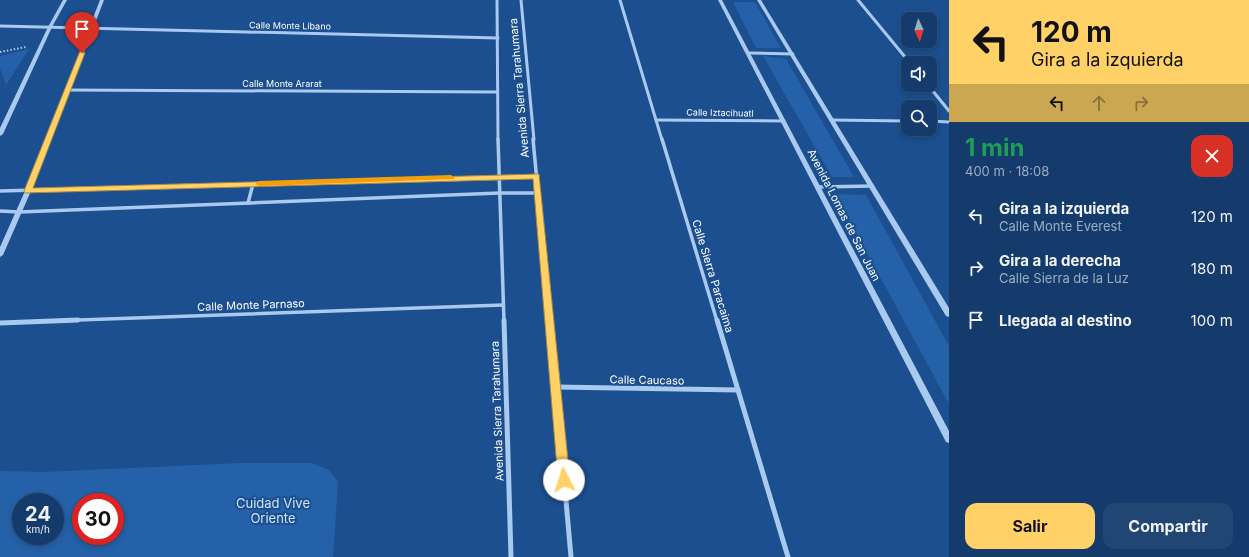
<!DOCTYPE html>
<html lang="es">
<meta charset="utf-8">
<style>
:root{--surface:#143b6b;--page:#214673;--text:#f1f3f6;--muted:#9dadc1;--line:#33557e;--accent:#ffd166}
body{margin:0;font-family:Inter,sans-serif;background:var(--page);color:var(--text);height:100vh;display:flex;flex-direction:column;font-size:15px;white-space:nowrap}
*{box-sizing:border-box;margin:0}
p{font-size:13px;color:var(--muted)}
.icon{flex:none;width:22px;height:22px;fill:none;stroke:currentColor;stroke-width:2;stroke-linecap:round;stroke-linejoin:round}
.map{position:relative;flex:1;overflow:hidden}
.sheet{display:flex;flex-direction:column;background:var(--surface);width:300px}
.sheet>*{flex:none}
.top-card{background:#ffd166;color:#111;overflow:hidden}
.needle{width:26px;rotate:176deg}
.fabs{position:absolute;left:901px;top:12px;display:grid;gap:8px}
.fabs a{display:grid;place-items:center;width:36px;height:36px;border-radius:8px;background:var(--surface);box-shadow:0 2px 6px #0003,0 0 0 1px var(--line);font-size:20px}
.speed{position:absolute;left:12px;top:493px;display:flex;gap:8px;font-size:20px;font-weight:700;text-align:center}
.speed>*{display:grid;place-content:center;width:52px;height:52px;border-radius:50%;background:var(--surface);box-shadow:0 2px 6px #0003,0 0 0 1px var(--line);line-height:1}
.speed small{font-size:10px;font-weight:400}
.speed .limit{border:6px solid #d22;background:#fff;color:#111}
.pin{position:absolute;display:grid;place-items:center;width:34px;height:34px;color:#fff;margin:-41px -17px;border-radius:50% 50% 50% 0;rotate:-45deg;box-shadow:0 0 4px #0007}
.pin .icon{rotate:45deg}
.me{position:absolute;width:44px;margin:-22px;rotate:355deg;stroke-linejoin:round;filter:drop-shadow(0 0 3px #0008)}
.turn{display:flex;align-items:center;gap:14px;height:84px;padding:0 16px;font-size:18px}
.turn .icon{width:52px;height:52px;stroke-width:2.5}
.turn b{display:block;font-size:28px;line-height:34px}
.lanes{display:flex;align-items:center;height:38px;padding:0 16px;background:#0003;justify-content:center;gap:20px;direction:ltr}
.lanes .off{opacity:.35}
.round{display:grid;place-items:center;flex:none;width:42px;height:42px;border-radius:12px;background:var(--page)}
.summary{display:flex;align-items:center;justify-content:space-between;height:68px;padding:0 16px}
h1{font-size:24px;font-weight:700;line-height:30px;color:#1e9e55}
.cta{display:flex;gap:8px;margin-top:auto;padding:8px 16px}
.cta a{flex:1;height:46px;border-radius:12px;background:var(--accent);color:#111;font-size:16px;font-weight:700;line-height:46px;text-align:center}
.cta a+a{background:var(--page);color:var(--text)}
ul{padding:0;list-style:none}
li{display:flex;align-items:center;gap:12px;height:52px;padding:0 16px}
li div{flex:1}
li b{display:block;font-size:15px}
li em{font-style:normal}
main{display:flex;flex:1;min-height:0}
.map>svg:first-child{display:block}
.green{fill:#2461a8;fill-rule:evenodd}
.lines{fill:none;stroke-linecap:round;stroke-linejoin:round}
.path{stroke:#a9c9ee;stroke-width:2;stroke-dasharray:1.5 2;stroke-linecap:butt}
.minor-far2{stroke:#a9c9ee;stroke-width:3}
.minor-far1{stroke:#a9c9ee;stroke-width:3.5}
.minor{stroke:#a9c9ee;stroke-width:5}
.tertiary{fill:#a9c9ee;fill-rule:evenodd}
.route{fill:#ffd166;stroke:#a68842}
.slow{fill:#f59e0b}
.labels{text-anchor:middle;stroke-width:4;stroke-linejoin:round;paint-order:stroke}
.far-street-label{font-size:9px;fill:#fff;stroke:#1b4f8f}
.street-label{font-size:11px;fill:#fff;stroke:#1b4f8f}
.near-park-label{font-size:13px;fill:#cfe3fa;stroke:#1b4f8f}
</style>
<main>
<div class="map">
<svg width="949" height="557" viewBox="0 0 949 557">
<rect width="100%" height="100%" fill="#1b4f8f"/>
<!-- green -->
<g class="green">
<polygon points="733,2 755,2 781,48 756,48"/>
<polygon points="29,49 6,85 0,68 0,56"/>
<polygon points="763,56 786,59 854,177 832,177"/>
<polygon points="835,194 866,195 949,346 949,404"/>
<path d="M240,463H312L329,470L338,482L333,557H0V471L43,472ZM21,502H55V536H21ZM81,502H115V536H81Z"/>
</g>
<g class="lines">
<!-- path -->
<polyline class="path" points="0,52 26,47"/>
<!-- minor-far2 -->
<g class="minor-far2">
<polyline points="497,0 498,140"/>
<polyline points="521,0 534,140"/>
<polyline points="620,0 662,140"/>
<polyline points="858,0 910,63"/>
<polyline points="0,26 498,38"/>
<polyline points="748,53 793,54"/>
<polyline points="928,85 949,111"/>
<polyline points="67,90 497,92"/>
<polyline points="656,120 784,121"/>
<polyline points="832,120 908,121"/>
<polyline points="930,121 949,122"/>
</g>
<!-- minor-far1 -->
<g class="minor-far1">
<polyline points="498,139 504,321"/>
<polyline points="533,139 550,321"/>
<polyline points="662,139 717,321"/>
<polyline points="818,187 872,186"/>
<polyline points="0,191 537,176"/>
<polyline points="248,203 253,184"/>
<polyline points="0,211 19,212 500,193 538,193"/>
<polyline points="50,321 503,305"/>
</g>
<!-- minor -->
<g class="minor">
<polyline points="504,320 511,557"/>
<polyline points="550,320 571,557"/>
<polyline points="717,320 788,557"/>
<polyline points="0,323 78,320"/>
<polyline points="556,387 738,390"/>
</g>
<!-- tertiary -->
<g class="tertiary">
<polygon points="63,0 67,0 52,27 3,134 0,136 0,128 48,27"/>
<polygon points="100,0 104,0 31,191 3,255 0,257 0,247 25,191"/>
<polygon points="718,0 722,0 949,431 949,443 946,442"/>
<polygon points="757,0 761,0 949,308 949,317 946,316"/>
</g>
</g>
<!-- route -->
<polygon class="route" points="80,51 85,53 33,188 539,174 570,480 568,483 564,485 560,483 558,480 533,179 25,193 24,191"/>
<!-- slow -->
<polygon class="slow" points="451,175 455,178 454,179 259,186 255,184 259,181"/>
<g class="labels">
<!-- far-street labels -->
<g class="far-street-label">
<text transform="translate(290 26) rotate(1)" y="3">Calle Monte Líbano</text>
<text x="282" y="87">Calle Monte Ararat</text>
<text transform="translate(720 113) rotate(1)" y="3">Calle Iztacihuatl</text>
</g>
<!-- street labels -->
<g class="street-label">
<text transform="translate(519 88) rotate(-95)" y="4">Avenida Sierra Tarahumara</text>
<text transform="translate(844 215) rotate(63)" y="4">Avenida Lomas de San Juan</text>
<text transform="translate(713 276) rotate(73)" y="4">Calle Sierra Paracaima</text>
<text transform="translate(251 305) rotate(-2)" y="4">Calle Monte Parnaso</text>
<text transform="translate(647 380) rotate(1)" y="4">Calle Caucaso</text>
<text transform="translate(497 411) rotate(-92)" y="4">Avenida Sierra Tarahumara</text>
</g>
<!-- near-park labels -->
<g class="near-park-label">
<text x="273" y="508">Cuidad Vive<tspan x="273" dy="15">Oriente</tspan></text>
</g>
</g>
</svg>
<div class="fabs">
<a><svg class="needle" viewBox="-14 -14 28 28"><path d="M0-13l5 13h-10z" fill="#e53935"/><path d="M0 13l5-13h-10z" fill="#9dadc1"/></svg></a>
<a><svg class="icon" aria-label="sound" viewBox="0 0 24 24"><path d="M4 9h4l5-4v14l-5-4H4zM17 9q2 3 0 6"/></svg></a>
<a><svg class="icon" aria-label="search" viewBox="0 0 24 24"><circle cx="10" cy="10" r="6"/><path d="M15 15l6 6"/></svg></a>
</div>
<div class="speed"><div>24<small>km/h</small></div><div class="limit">30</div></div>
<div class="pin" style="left:82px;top:53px;background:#d93025"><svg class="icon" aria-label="arrive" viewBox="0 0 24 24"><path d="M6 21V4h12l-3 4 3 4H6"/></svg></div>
<svg class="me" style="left:564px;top:480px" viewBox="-20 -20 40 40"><circle r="19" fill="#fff"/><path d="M0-13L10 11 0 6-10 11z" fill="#ffd166"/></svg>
</div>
<section class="sheet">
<div class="top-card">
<div class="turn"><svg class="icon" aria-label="left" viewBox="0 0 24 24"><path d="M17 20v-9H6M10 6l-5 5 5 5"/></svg><div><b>120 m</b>Gira a la izquierda</div></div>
<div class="lanes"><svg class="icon" aria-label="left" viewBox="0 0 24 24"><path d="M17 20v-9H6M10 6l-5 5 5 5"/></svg><svg class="icon off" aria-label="ahead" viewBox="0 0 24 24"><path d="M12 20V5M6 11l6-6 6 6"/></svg><svg class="icon off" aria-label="right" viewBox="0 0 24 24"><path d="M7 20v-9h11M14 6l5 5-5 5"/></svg></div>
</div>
<div class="summary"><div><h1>1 min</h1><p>400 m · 18:08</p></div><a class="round" style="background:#d93025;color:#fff"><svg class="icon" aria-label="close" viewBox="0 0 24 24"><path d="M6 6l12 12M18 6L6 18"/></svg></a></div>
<ul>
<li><svg class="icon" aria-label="left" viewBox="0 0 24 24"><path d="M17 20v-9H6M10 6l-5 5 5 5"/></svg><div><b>Gira a la izquierda</b><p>Calle Monte Everest</p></div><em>120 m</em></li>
<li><svg class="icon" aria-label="right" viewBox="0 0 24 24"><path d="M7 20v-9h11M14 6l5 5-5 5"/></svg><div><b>Gira a la derecha</b><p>Calle Sierra de la Luz</p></div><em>180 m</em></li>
<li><svg class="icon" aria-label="arrive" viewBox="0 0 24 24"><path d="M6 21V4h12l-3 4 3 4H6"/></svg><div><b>Llegada al destino</b></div><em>100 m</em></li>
</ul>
<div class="cta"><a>Salir</a><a>Compartir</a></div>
</section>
</main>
